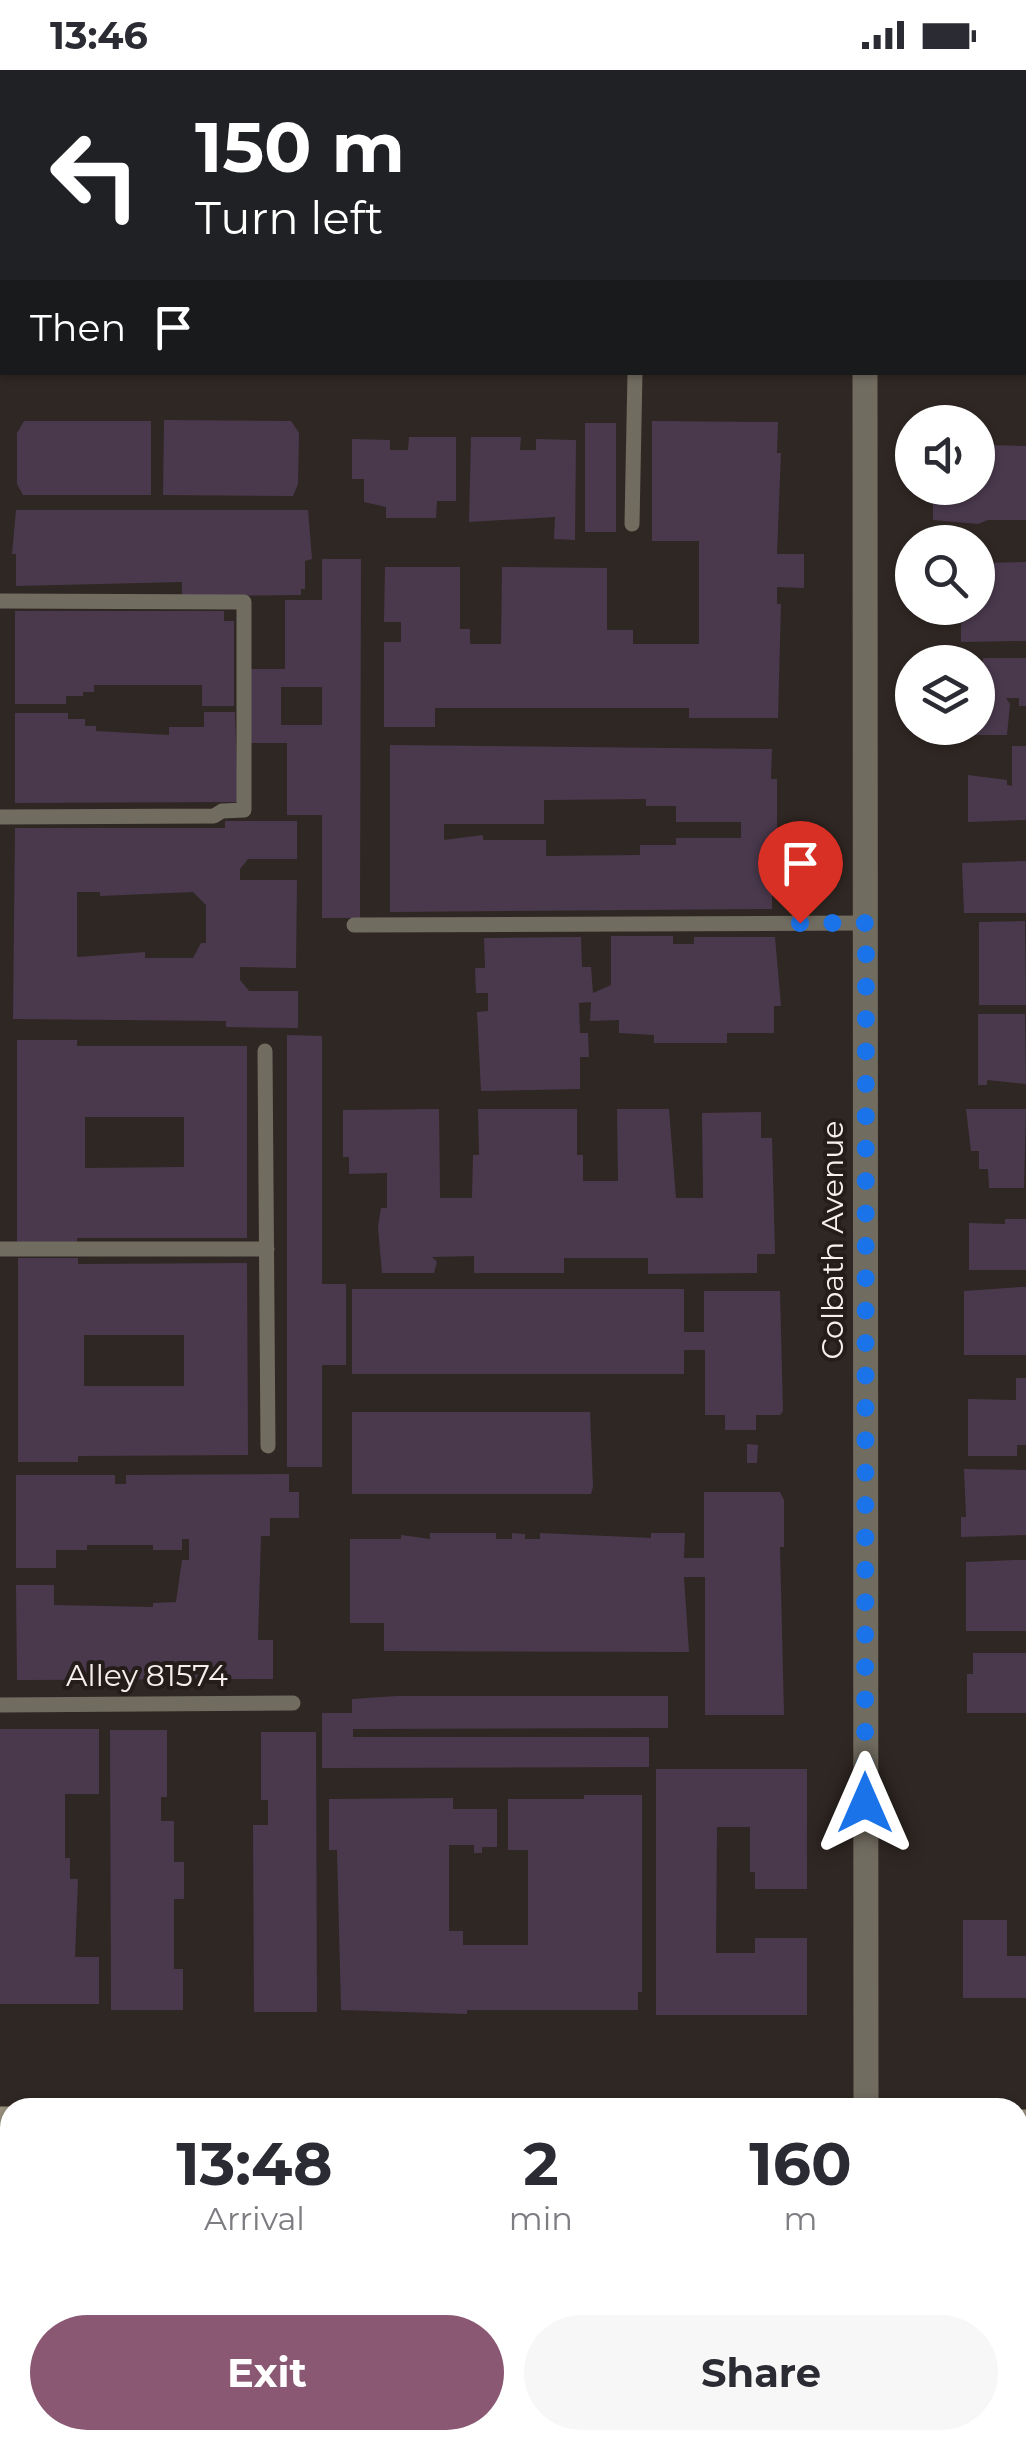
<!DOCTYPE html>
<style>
:root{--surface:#fff;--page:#f7f7f7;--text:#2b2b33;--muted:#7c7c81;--accent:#8a5873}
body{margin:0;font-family:Montserrat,sans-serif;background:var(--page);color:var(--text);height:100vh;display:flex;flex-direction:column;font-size:38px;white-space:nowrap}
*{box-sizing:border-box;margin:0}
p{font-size:32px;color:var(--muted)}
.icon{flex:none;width:55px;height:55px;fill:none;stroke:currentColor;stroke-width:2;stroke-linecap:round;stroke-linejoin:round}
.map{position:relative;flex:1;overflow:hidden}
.details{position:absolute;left:0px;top:2028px;width:1028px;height:352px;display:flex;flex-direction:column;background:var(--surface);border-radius:30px 30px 0 0;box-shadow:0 2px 8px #0004}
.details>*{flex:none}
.hud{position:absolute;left:0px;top:0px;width:1028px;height:305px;box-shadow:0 2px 8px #0004;background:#202124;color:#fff;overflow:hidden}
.buttons{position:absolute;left:895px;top:335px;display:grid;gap:20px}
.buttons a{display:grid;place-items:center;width:100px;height:100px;border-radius:50%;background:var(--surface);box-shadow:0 2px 8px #0004;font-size:50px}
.pin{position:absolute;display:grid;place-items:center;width:85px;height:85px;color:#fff;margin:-102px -42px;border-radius:50% 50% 50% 0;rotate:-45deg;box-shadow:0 0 10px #0007}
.pin .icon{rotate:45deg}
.me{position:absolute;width:110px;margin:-55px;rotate:0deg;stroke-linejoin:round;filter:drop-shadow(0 0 8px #0008)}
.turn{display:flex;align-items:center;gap:35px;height:210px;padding:0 30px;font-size:45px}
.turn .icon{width:130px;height:130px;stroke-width:2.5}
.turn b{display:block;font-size:70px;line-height:85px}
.then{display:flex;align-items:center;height:95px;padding:0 30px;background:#0003;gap:20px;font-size:38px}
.eta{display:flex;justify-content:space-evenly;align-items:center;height:170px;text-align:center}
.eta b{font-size:60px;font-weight:700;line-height:70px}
.action{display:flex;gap:20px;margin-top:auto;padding:20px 30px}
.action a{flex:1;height:115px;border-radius:60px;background:var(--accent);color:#fff;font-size:40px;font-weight:700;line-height:115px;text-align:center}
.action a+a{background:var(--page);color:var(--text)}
.status{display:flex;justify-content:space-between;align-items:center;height:70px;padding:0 50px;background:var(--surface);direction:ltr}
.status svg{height:28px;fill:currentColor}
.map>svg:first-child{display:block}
.building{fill:#4a394d;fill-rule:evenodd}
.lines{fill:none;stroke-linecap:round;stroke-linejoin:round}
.service{stroke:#716c60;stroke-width:15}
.minor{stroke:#716c60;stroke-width:25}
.secondary{stroke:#9a927f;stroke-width:25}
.route{stroke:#1a73e8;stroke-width:18;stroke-dasharray:0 32.4}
.labels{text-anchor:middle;stroke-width:8;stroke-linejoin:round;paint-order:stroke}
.street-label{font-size:30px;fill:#f5efed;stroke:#251d1a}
</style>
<div class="status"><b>13:46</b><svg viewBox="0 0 49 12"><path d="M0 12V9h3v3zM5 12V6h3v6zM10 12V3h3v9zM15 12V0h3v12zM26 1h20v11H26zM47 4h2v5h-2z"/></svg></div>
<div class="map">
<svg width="1026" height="2379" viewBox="0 0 1026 2379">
<rect width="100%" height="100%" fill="#2f2723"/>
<!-- building -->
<g class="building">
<polygon points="164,350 291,351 299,363 298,414 293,426 163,425"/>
<polygon points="24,351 151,351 151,425 23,425 17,414 17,363"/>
<polygon points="652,351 778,352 777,383 781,383 777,484 804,484 804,518 777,517 777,534 781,534 778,648 689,648 689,638 435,638 435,657 384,657 384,572 401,572 401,552 384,552 385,497 460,497 460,559 470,559 470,574 501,574 502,497 607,498 607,560 633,560 633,574 699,574 699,471 652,471"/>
<rect x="585" y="353" width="31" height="109"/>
<polygon points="409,367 456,367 456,431 437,431 436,448 386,448 386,437 364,432 364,409 352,409 352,369 390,370 390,380 408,380"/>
<polygon points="471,367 521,367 520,380 536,380 536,369 576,370 575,470 554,469 555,447 469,452"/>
<polygon points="989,375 1026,376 1026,450 988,450 978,454 933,450 933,418 978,418 978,383 989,383"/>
<polygon points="16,440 308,440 312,489 305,491 305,519 301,519 301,525 182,526 182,512 16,516 16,484 12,484"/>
<path d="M322,489H361L360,848H322V745H287V673H250V599H285V530H322ZM281,617H322V655H281Z"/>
<polygon points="1026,492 1026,571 961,572 961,539 978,538 978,493"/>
<polygon points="15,541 224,541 224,551 234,551 234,636 202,636 202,615 94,615 94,622 83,622 83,626 66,626 66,634 15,634"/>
<polygon points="983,588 1026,588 1026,636 1019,636 1019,628 1006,628 1010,634 1007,665 964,665 964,658 978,658"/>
<polygon points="204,642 235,642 238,732 15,733 15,643 68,643 68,649 85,649 85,656 96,656 96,661 169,665 169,657 204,657"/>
<path d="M390,675L772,679L771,709H777V806H772V839L390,842ZM646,729V736H676V752H741V768H676V775H640V785L546,786V770H483V765L444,770V754H544V730Z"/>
<polygon points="1012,676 1026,676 1026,750 968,752 968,705 1007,710 1007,715 1012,716"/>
<path d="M225,751H297V789H248L240,799V810H297L296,898L240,897V910L249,921H298V958L226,957V951L13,949L15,758H225ZM77,822H100V826L193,822L206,835V873H201L193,888H145V882L77,887Z"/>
<polygon points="1026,791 1026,843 964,843 962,793"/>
<polygon points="1025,851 1026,935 979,935 979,852"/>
<polygon points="611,866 673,866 673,874 694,874 694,867 775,867 781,936 774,936 774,963 727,963 727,973 654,973 654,965 619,963 619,950 590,951 591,932 579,933 580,963 588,963 589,987 580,987 580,1019 481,1021 477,942 488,941 488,923 476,923 475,898 485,898 484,868 581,867 582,897 591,897 593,923 611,915"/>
<polygon points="978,944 1025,944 1026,1014 987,1010 987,1015 978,1015"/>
<polygon points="287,965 322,966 322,1214 346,1214 346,1295 322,1295 322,1397 287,1397"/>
<path d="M17,970H77V976H247V1168H77V1174H17ZM85,1047H184V1097L85,1098Z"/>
<polygon points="439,1039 440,1128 472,1128 473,1085 479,1085 478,1039 577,1039 577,1085 583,1085 583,1111 618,1111 617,1039 669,1039 676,1128 703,1128 702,1043 761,1042 761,1068 772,1068 775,1184 757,1184 757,1203 648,1204 648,1188 564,1188 564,1203 474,1203 474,1186 432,1187 437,1192 434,1203 382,1203 378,1157 381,1138 387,1138 387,1103 349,1104 349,1087 343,1087 343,1040"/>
<polygon points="966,1039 1026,1039 1024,1118 989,1118 988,1099 979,1099 979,1081 971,1081"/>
<polygon points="1005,1149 1026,1149 1026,1200 969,1200 969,1153 1005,1154"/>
<path d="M18,1188H78V1194L247,1193L248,1385L78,1386V1392H18ZM84,1265H184V1316H84Z"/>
<polygon points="1020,1217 1026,1217 1026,1285 964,1285 964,1221"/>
<polygon points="352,1219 684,1219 684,1262 704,1262 704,1221 780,1221 783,1341 780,1345 756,1345 756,1360 725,1360 725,1345 705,1345 705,1280 684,1280 684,1304 352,1304"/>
<polygon points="1016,1308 1026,1308 1026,1375 1017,1375 1017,1386 968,1386 968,1329 1016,1330"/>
<polygon points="352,1342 590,1342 593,1417 591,1424 352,1424"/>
<polygon points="747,1374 758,1375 757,1393 747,1393"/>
<polygon points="964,1399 1026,1400 1026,1465 961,1467 961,1447 966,1447"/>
<polygon points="289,1404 289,1422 299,1422 299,1448 270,1448 270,1466 261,1466 258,1570 273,1570 273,1609 17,1610 16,1515 54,1515 54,1535 153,1537 153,1533 176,1532 182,1490 189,1490 189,1469 182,1469 182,1480 153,1480 153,1475 87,1475 87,1480 56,1480 56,1498 16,1498 16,1405 115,1405 115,1414 126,1414 126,1405"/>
<polygon points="704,1422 780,1422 784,1430 784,1477 780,1477 784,1645 705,1645 705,1507 684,1507 689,1582 384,1581 384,1553 350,1553 350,1469 401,1469 401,1465 430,1469 430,1463 496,1463 496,1469 512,1469 512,1463 525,1464 525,1469 540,1469 540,1463 651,1468 651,1463 685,1463 684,1488 704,1488"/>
<polygon points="1015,1490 1026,1490 1026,1561 966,1561 966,1492"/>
<polygon points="973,1583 1026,1583 1026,1643 967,1643 967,1604 973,1604"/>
<polygon points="397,1626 668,1626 668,1658 353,1659 353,1667 649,1667 649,1697 322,1698 322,1643 352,1643 352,1629"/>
<polygon points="0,1659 99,1659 99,1724 65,1724 65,1788 70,1788 70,1809 78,1809 75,1887 99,1887 99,1934 0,1934"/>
<polygon points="110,1660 167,1660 167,1727 161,1727 161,1751 174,1751 174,1792 184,1792 184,1829 174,1829 174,1899 183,1899 183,1940 111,1940"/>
<polygon points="261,1662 316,1662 317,1942 254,1942 253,1755 268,1755 268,1730 261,1730"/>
<polygon points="656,1699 807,1699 807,1819 755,1819 755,1802 750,1802 750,1757 717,1757 716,1883 755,1883 755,1868 807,1868 807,1945 656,1945"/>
<polygon points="584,1725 642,1725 642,1922 638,1922 638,1940 467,1940 467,1944 341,1940 337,1780 329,1780 329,1729 453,1728 453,1739 497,1739 497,1777 482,1777 482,1783 474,1783 474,1775 449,1775 449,1861 463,1861 463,1875 528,1875 528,1780 508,1780 508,1729 584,1729"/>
<polygon points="963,1850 1007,1850 1007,1886 1026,1886 1026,1928 963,1928"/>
<polygon points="1018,2129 1026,2134 1026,2242 1018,2242"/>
<rect x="0" y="2155" width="10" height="121"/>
<polygon points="1018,2263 1026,2263 1026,2378 952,2379 952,2370 1018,2370"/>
<polygon points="0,2295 10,2295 10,2370 320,2370 320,2379 0,2379"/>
</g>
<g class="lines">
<!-- service -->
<g class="service">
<polyline points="632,454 635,302"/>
<polyline points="0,531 244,532 244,740 222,741 214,746 0,747"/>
<polyline points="354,855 866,853"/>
<polyline points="265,981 268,1376"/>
<polyline points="0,1179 267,1179"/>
<polyline points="0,1635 293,1633"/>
<polyline points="725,2375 868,2377"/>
</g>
<!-- minor -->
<g class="minor">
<polyline points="865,2 865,0"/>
<polyline points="1025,285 1026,285"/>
<polyline points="0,286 2,286"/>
<polyline points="865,302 866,2038"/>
<polyline points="868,2379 868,2370"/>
</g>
<!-- secondary -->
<g class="secondary">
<polyline points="0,2049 10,2049"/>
<polyline points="1018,2052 1026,2052"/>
</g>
</g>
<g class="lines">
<!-- route -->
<polyline class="route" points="800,853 866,853 865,1733"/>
</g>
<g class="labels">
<!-- street labels -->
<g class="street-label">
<text transform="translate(833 1170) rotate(-90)" y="10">Colbath Avenue</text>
<text x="147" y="1616">Alley 81574</text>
</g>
</g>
</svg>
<div class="buttons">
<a><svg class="icon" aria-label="sound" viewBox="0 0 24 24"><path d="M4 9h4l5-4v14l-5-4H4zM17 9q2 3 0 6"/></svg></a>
<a><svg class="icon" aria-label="search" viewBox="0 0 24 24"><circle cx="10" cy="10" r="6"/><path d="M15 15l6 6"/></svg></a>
<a><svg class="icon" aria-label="layers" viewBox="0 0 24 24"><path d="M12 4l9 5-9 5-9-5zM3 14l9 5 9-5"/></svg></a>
</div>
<div class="pin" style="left:800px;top:853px;background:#d93025"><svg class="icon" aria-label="arrive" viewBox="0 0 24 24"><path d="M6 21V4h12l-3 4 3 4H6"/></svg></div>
<svg class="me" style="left:865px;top:1733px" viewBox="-20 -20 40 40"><path d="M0-17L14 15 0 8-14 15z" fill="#1a73e8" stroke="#fff" stroke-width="4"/></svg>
<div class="hud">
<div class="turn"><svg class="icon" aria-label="left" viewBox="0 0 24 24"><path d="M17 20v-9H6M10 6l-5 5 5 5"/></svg><div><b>150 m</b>Turn left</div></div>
<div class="then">Then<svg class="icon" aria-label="arrive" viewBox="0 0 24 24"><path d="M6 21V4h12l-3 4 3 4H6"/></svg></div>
</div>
<section class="details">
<div class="eta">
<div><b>13:48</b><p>Arrival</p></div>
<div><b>2</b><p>min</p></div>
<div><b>160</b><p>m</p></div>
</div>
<div class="action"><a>Exit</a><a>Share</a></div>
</section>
</div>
